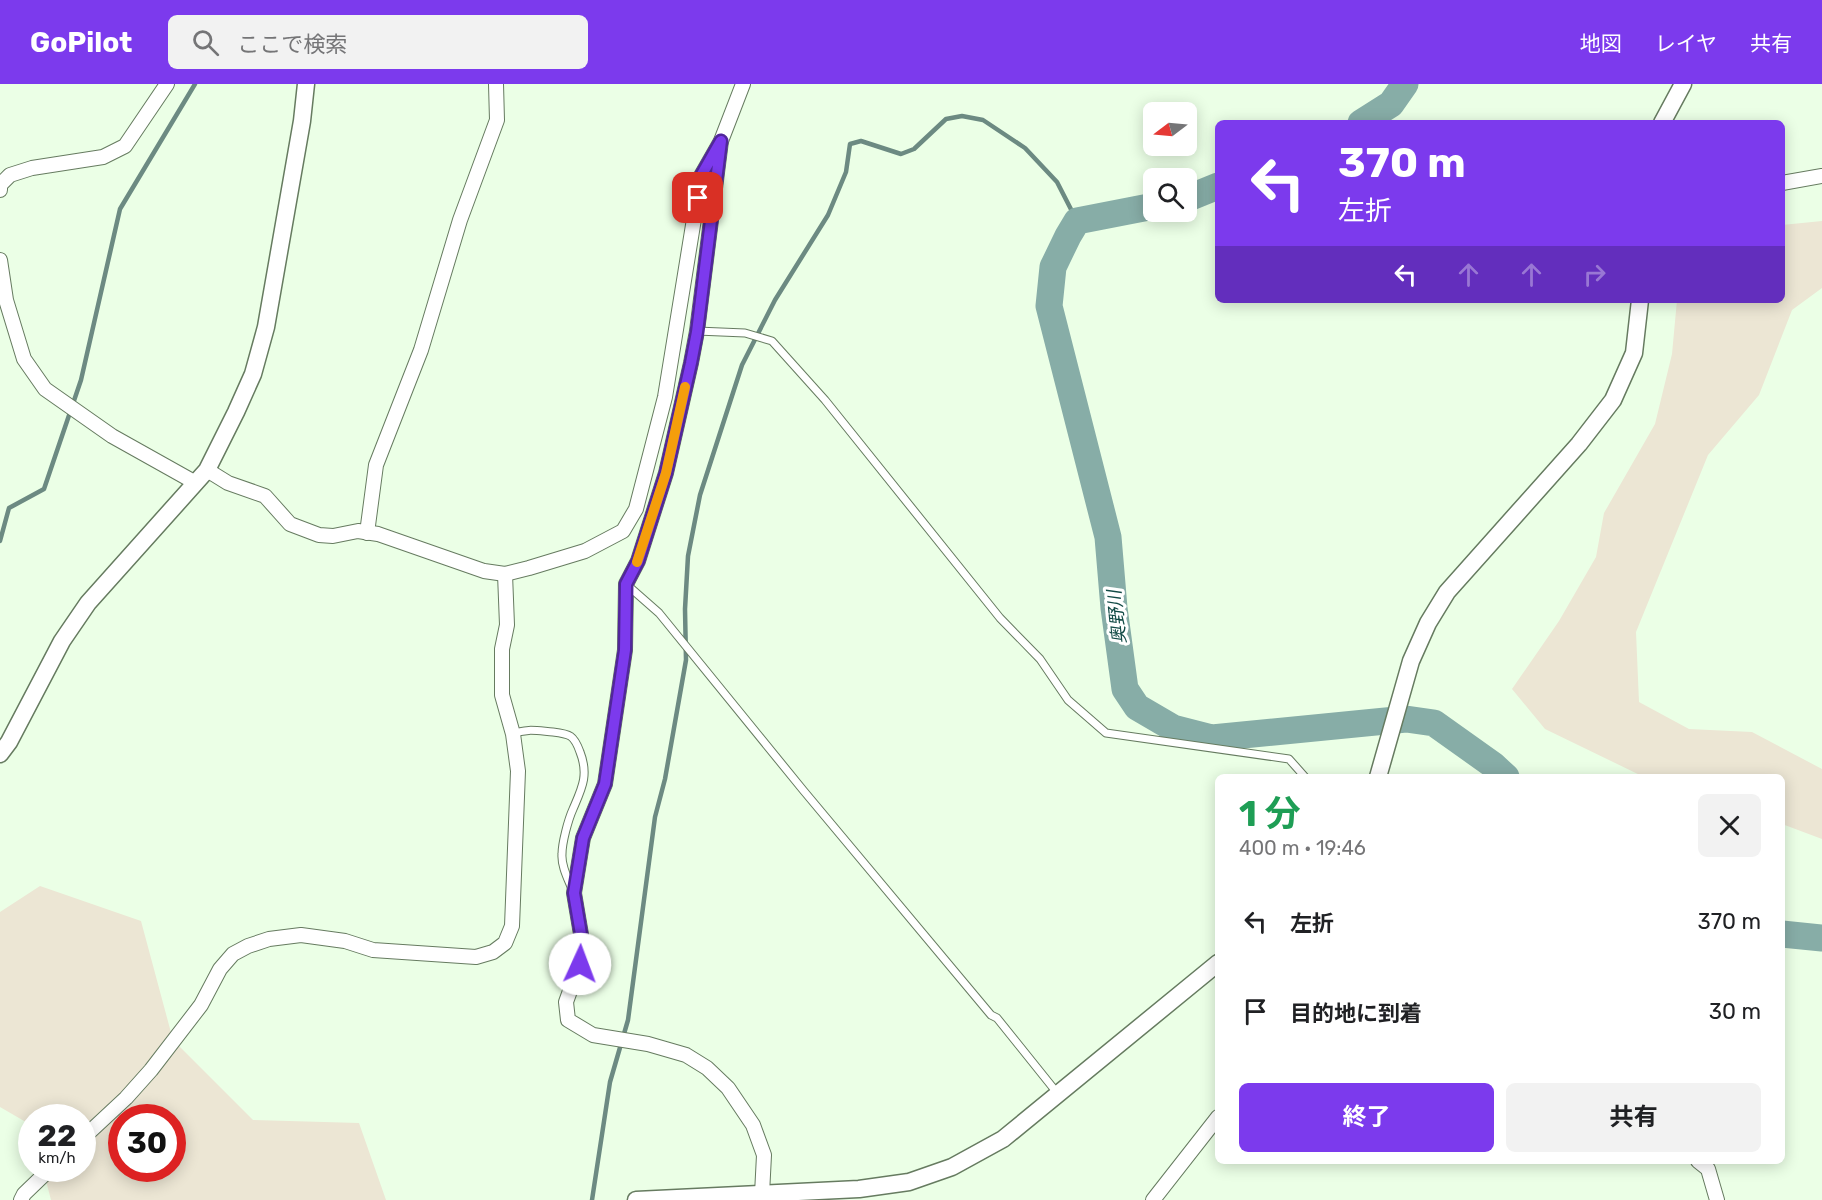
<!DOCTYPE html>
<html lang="ja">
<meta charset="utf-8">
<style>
:root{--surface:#fff;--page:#f2f2f2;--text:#202124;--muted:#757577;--accent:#7c3aed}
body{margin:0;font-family:Rubik,"Noto Sans JP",sans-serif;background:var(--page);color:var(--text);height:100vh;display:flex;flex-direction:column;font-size:22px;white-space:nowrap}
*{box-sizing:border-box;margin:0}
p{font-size:20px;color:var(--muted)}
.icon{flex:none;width:33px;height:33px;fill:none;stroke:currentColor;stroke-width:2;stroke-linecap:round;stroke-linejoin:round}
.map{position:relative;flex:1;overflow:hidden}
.drawer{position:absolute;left:1215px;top:690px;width:570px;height:390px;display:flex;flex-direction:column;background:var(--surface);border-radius:9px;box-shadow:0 3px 15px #0003}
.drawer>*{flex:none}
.banner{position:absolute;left:1215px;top:36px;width:570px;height:183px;border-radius:9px;box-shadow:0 3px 15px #0003;background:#7c3aed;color:#fff;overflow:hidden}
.needle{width:39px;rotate:254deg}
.buttons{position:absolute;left:1143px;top:18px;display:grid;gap:12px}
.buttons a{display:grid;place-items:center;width:54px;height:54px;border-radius:9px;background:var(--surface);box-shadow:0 3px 15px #0003;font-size:30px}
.speed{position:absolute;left:18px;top:1020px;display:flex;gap:12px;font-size:30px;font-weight:700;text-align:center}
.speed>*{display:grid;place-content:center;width:78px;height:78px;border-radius:50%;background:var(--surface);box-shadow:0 3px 15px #0003;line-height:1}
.speed small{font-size:15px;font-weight:400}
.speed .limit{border:9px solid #d22;background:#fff;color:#111}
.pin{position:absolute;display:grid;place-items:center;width:51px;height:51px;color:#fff;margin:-26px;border-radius:12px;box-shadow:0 3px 9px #0006}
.me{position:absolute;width:66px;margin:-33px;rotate:2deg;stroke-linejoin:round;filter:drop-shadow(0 0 4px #0008)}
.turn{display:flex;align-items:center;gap:21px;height:126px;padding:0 24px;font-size:27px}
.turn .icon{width:78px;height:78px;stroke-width:2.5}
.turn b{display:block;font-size:42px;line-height:51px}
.lanes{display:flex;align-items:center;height:57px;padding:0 24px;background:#0003;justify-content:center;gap:30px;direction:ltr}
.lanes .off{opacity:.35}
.round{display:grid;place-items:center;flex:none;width:63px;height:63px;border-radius:9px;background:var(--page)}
.head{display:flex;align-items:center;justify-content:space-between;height:102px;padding:0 24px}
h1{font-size:36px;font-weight:700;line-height:45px;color:#1e9e55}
.cta{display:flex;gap:12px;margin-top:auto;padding:12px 24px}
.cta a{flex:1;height:69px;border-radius:9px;background:var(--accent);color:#fff;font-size:24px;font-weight:700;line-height:69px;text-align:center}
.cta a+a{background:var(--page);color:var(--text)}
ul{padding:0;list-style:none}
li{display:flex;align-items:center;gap:18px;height:90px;padding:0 24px}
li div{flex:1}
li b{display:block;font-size:22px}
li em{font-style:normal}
header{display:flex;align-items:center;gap:36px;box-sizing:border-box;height:84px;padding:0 30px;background:var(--accent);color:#fff}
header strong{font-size:28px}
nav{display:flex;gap:33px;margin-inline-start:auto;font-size:21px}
.search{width:420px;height:54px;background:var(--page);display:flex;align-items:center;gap:15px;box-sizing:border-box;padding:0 21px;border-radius:9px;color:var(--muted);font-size:22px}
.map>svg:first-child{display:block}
.green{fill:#ece6d4;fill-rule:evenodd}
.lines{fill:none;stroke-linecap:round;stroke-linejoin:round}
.stream{stroke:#6c8a82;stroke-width:4.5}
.river{stroke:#87ada7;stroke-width:27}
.service-casing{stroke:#667b60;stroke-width:9}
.minor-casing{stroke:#667b60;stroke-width:16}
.tertiary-casing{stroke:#667b60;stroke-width:19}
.service{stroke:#fff;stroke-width:7}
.minor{stroke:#fff;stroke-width:14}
.tertiary{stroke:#fff;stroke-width:16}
.route-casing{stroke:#51269a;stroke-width:15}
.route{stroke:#7c3aed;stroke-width:10}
.slow{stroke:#f59e0b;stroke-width:10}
.labels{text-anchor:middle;stroke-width:6;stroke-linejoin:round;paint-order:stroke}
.water-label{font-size:18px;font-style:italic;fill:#114a45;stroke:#fff}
</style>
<header>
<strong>GoPilot</strong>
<div class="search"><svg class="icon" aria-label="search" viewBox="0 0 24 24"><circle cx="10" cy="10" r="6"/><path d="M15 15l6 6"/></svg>ここで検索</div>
<nav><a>地図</a><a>レイヤ</a><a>共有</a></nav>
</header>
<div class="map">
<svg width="1822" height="1116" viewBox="0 0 1822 1116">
<rect width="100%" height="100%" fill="#ebffe6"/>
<!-- green -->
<g class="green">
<polygon points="1822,137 1822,204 1792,226 1759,311 1708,371 1636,548 1639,618 1689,645 1752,648 1822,685 1822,755 1782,740 1782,693 1644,693 1545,645 1512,605 1559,537 1596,473 1604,429 1655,340 1672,270 1677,216 1782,216 1782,141"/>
<path d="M40,802L141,837L173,956L253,1036L359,1039L386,1116H51L43,1085L82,1084V1034H32L31,1041L0,1023V828ZM122,1034H172V1084H122Z"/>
</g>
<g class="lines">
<!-- stream -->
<g class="stream">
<polyline points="0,457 9,424 44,405 81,296 120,125 195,0"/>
<polyline points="592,1116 610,998 628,936 655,733 665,695 686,576 685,525 688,472 700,411 742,281 775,216 828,131 846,88 850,60 861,57 901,70 914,65 946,35 962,32 983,36 1025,64 1057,98 1077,137"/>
</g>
<!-- river -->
<g class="river">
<polyline points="1361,39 1391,20 1405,0"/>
<polyline points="1186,115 1218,102"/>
<polyline points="1154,122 1077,137 1068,152 1053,183 1049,222 1108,453 1114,524 1125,605 1137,623 1173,644 1212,654 1406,635 1434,639 1493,681 1506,693"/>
<polyline points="1782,850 1822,854"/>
</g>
<!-- service casing -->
<g class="service-casing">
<g id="service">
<polyline points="697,247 745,249 772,257 825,316 1000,534 1040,575 1068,616 1106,649 1289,675 1305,693"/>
<polyline points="626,500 659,529 803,706 991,931 997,934 1058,1010"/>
<path d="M513,650C526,644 539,647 553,648C570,650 574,651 580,668C589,691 582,704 573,725C568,736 562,759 562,770C561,782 568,795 572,805"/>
</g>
</g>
<!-- minor casing -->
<g class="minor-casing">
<g id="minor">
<polyline points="721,57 697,247 691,279 666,389 638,477 626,500 625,566 605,700 583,754 574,809 584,868 566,918 568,936 593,951 648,960 686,971 707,984 728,1004 753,1041 764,1071 762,1110 765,1116"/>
<polyline points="1782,99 1822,92"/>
<polyline points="0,106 0,101 10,91 32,84 103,73 125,62 167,0"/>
<polyline points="0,176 6,216 24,275 45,305 112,352 196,399"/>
<polyline points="207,386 228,399 265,412 290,440 319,451 333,452 358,447 378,450 484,487 505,490 529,484 585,467 623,447 636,425 665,313 701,92 721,57 743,0"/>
<polyline points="367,449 376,381 421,266 460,136 497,36 496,0"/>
<polyline points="82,1055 126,1014 151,986 201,921 220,885 233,870 248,862 269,855 301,851 345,857 373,866 476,873 493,868 505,859 512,842 518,687 513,650 502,611 502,565 507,541 505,490"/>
<polyline points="1698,1077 1708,1085 1717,1116"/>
<polyline points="21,1116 24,1110 51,1084"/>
<polyline points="1153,1116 1218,1033"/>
</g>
</g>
<!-- tertiary casing -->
<g class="tertiary-casing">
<g id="tertiary">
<polyline points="1662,39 1683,0"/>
<polyline points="0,670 9,658 62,557 88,519 207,386 236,328 253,290 266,243 302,37 306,0"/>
<polyline points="1378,693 1411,577 1428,539 1447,508 1579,360 1613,316 1634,269 1640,216"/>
<polyline points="636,1116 859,1105 909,1098 952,1083 1003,1055 1218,879"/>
</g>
</g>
<!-- service -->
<use href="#service" class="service"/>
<!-- minor -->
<use href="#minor" class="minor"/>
<!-- tertiary -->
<use href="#tertiary" class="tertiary"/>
</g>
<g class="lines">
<!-- route casing -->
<g class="route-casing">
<polyline id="route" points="580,880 584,868 574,809 583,754 605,700 625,566 626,500 638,477 666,389 691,279 697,248 721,57 701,92 698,114"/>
</g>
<!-- route -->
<use href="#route" class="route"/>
<!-- slow -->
<polyline class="slow" points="637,478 666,389 685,303"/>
</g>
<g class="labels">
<!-- water labels -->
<g class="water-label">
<text transform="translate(1117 533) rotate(-96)" y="6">奥野川</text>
</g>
</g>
</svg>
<div class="buttons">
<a><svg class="needle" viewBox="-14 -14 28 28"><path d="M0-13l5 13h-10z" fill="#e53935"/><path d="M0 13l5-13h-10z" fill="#757577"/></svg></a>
<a><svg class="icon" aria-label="search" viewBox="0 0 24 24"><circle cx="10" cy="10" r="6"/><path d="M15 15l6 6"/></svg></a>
</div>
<div class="speed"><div>22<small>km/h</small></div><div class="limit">30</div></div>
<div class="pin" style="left:698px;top:114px;background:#d93025"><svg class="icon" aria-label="arrive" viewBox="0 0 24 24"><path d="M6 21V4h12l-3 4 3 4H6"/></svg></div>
<svg class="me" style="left:580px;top:880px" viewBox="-20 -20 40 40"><circle r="19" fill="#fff"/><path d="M0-13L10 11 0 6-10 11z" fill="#7c3aed"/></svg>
<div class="banner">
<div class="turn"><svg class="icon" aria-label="left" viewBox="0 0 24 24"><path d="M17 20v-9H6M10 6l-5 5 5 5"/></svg><div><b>370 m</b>左折</div></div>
<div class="lanes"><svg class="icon" aria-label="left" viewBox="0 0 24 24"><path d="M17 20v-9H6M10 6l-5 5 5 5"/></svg><svg class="icon off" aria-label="ahead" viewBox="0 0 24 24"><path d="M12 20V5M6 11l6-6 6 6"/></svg><svg class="icon off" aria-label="ahead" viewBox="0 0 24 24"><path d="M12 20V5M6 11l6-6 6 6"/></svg><svg class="icon off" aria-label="right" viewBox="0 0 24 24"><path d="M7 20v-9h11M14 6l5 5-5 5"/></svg></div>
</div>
<section class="drawer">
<div class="head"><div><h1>1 分</h1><p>400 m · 19:46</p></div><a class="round"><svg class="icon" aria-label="close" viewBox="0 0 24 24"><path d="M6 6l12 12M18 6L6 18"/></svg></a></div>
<ul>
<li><svg class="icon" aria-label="left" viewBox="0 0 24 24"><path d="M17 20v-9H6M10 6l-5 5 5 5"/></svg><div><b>左折</b></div><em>370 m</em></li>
<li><svg class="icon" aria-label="arrive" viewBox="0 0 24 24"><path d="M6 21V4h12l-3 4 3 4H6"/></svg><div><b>目的地に到着</b></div><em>30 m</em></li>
</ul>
<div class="cta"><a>終了</a><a>共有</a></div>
</section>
</div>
